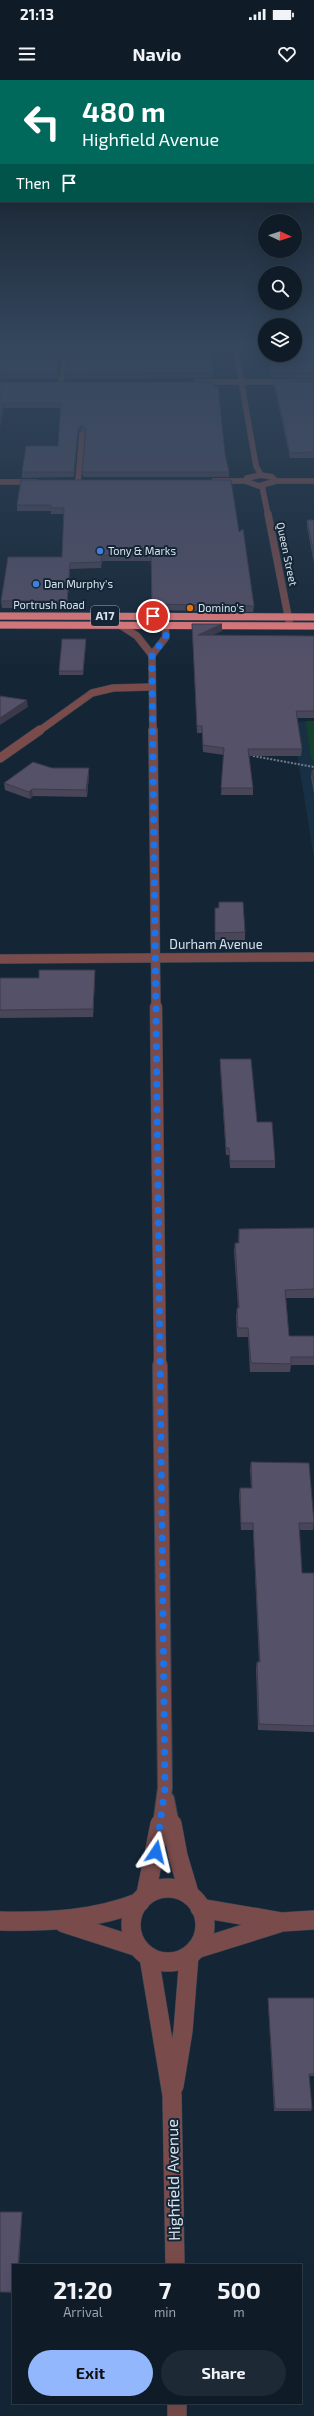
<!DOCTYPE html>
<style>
:root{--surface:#0f1c28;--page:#1d2934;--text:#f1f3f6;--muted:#9ba1a8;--line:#2f3a45;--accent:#93b7fd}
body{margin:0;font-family:"Exo 2",sans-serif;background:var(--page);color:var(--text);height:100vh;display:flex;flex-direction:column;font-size:15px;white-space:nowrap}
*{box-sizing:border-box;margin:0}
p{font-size:13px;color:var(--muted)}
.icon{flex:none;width:22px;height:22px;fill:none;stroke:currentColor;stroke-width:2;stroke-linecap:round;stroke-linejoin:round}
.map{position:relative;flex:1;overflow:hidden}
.details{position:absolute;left:12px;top:2184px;width:290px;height:140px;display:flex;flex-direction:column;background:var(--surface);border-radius:0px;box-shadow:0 4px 16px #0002,0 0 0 1px var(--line)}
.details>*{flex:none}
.hud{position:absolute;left:0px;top:0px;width:314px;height:122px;box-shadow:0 4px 16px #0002,0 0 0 1px var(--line);background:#00695c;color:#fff;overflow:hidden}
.needle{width:26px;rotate:93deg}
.tools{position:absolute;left:258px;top:134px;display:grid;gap:8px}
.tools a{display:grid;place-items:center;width:44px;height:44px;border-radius:50%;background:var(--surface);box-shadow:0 4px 16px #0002,0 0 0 1px var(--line);font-size:20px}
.pin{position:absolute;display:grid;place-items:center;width:34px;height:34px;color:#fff;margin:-17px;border:2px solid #fff;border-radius:50%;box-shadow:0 1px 4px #0007}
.me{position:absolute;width:44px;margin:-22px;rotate:10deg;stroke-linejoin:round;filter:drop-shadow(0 0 3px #0008)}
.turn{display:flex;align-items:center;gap:14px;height:84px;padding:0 16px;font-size:18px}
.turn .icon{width:52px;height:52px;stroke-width:2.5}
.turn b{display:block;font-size:28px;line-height:34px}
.then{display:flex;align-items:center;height:38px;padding:0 16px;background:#0003;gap:8px;font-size:15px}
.eta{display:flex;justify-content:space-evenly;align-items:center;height:68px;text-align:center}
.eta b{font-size:24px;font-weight:700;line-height:28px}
.primary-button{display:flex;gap:8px;margin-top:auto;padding:8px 16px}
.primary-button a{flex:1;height:46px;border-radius:24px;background:var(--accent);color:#111;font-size:16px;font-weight:700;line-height:46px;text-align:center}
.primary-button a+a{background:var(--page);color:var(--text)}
.status{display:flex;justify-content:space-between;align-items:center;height:28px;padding:0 20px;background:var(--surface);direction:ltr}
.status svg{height:11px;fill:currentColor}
header{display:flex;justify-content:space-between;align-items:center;height:52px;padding:0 16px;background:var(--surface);font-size:18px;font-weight:700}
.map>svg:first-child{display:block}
.built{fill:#183044}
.green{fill:#13412c}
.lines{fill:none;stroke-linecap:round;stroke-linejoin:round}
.lane-casing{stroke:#334453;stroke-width:6}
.street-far5-casing{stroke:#334453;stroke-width:6}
.street-far4-casing{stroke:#334453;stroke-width:8}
.street-far3-casing{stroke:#334453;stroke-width:10}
.street-far2-casing{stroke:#334453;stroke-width:13}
.street-far1-casing{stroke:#334453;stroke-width:16}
.street-casing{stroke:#334453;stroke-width:20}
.highway-casing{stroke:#334453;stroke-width:8}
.path{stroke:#6d7c8a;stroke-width:2;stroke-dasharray:2 1.5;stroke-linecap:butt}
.lane{stroke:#794b4b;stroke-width:5.5}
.street-far5{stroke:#794b4b;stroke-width:5.5}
.street-far4{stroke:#794b4b;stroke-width:7}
.street-far3{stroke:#794b4b;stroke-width:9}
.street-far2{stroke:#794b4b;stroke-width:12}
.street-far1{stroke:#794b4b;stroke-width:14}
.street{stroke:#794b4b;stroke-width:19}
.highway{stroke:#ee7d7e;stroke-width:7}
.wall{fill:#49465a}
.shaded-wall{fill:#3c394a}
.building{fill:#555169;stroke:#3c394a}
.route{stroke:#1a73e8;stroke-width:7;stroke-dasharray:0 12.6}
.shop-dot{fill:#3f7fe0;stroke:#142636;stroke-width:1.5}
.food-dot{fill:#e8710a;stroke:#142636;stroke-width:1.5}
.labels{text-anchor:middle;stroke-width:4;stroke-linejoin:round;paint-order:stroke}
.far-poi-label{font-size:11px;fill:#d7e2ed;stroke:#142636;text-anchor:start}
.far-street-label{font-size:11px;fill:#d7e2ed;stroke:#142636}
.shield{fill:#142636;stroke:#9caab6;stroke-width:1}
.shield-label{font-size:12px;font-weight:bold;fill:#d7e2ed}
.street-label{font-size:13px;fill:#d7e2ed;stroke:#142636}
.near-street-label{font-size:16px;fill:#d7e2ed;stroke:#142636}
</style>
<div class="status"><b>21:13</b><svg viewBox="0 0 49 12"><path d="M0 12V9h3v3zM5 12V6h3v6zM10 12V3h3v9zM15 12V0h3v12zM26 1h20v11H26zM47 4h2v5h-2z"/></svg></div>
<header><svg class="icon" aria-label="menu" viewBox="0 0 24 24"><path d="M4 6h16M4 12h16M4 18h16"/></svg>Navio<svg class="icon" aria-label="heart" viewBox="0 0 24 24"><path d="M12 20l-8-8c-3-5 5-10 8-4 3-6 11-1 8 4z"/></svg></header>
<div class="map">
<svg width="314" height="2336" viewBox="0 0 314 2336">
<rect width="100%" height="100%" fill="#142636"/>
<!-- built -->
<polygon class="built" points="314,641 314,778 292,642"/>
<!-- green -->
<polygon class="green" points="306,641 314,641 314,681 311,678"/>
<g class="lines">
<!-- lane casing -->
<g class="lane-casing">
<g id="lane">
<polyline points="61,303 65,278"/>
<polyline points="78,402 82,354"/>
</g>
</g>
<!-- street-far5 casing -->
<g class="street-far5-casing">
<g id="street-far5">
<polyline points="235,266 256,386 261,395"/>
<polyline points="197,302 314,302"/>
<polygon points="261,395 272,397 276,401 259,406 245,401 247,398"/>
<polyline points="214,401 245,401"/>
<polyline points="276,401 314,401"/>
<polyline points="0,402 36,402"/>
<polyline points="262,406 268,435"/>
</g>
</g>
<!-- street-far4 casing -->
<g class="street-far4-casing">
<g id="street-far4">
<polyline points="268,434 290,546"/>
<polyline points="120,545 137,556 152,575"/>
<polyline points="39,651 92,613 113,608 152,607"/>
<polyline points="153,651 152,575 166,557 165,546 153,536"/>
</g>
</g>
<!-- street-far3 casing -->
<g class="street-far3-casing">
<g id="street-far3">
<polyline points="153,650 156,928"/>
<polyline points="0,678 40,650"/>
<polyline points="0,879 312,877"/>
</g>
</g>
<!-- street-far2 casing -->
<g class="street-far2-casing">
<polyline id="street-far2" points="156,927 160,1286"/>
</g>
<!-- street-far1 casing -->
<g class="street-far1-casing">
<g id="street-far1">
<polyline points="160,1285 165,1708 160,1745"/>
<polyline points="167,1719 172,1745"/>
</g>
</g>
<!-- street casing -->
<g class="street-casing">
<g id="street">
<polyline points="172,1744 178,1776 189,1813"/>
<circle cx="168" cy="1845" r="37"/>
<polyline points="146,1814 160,1744"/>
<polyline points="200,1828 282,1842 314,1840"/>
<path d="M0,1841C49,1842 94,1840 140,1822"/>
<polyline points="64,1843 138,1867"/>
<polyline points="196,1869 279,1843"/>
<polyline points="149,1877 172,2015 175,2185"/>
<polyline points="174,2006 183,1951 189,1876"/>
<polyline points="177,2323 177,2336"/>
</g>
</g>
<!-- highway casing -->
<g class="highway-casing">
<g id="highway">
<polyline points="0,536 314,537"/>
<polyline points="0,545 314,546"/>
</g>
</g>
<!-- path -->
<polyline class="path" points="253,676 314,687"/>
<!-- lane -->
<use href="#lane" class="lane"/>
<!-- street-far5 -->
<use href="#street-far5" class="street-far5"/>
<!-- street-far4 -->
<use href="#street-far4" class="street-far4"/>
<!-- street-far3 -->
<use href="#street-far3" class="street-far3"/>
<!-- street-far2 -->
<use href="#street-far2" class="street-far2"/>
<!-- street-far1 -->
<use href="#street-far1" class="street-far1"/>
<!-- street -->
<use href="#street" class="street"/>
<!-- highway -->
<use href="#highway" class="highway"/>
</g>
<!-- wall -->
<g class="wall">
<polygon points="0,266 210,266 213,293 213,298 66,299 66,294 68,277 65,274 61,277 57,299 0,299"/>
<polygon points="314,266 314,298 271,298 266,275 295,275"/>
<polygon points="274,301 314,301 314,378 290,378 274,306"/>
<polygon points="0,302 225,374 229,392 229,397 83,397 82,392 86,354 82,350 78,354 74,397 22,398 22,392 58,366 61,328 4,328"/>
<polygon points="21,400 239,452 254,526 253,532 152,530 151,481 102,481 101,488 70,489 67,528 2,528 1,521 62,477 64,434 51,434 51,431 17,431 17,425"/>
<polygon points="307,440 314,440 314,483 307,447"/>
<polygon points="192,544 222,544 222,551 212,555 314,556 314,638 297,638 302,669 301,676 249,676 253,708 253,715 221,715 224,675 203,672 202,653 197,653"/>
<polygon points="86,559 83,595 59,595 59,591"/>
<polygon points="52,688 89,695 87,717 33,716 30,719 5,710 4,703"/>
<polygon points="312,690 314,690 314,714 311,697"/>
<polygon points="219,822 245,852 245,860 215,860 215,828 218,828"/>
<polygon points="95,890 95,897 93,937 0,938 0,898 39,898"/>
<polygon points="220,979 257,1042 275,1081 275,1088 230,1088 229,1075 226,1075 220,987"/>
<polygon points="314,1148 314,1218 286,1218 289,1256 314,1256 314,1285 291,1285 290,1292 250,1292 248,1257 237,1257 236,1236 237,1228 238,1228 234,1171 235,1163 238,1163 239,1149"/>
<polygon points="251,1382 314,1441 313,1450 299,1450 302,1493 314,1493 314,1652 258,1650 256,1589 257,1582 259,1582 253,1450 241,1450 239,1415 240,1408 251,1408 250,1389"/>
<polygon points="268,1918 314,1918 314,1996 309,1996 312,2029 311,2031 274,2031 268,1921"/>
<polygon points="0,2132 22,2133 19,2185 13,2185 13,2213 0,2212"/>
</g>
<!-- shaded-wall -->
<g class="shaded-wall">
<polygon points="65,269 65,274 61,277 57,299 57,294 61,272"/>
<polygon points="3,323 4,328 0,349 0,342"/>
<polygon points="82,345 82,350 78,354 74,397 74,392 78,349"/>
<polygon points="70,483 70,489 67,528 67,521"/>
<polygon points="222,544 222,551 198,562 198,555"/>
<polygon points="86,559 86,563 83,595 83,591"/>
<polygon points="27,620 28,627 0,645 0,638"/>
<polygon points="89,688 89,695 87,717 86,710"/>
<polygon points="32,709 33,716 30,719 29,712"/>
<polygon points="95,890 95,897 93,937 93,929"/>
<polygon points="22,2132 22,2133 19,2185 18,2185"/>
</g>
<!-- building -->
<g class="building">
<polygon points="0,266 210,266 213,293 66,294 69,274 65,269 61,272 57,294 0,294"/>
<polygon points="295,266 314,266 314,293 271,293 268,275 295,275"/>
<polygon points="274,301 314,301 314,372 290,373"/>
<polygon points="0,302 214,302 214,307 218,307 225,374 229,392 82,392 86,349 82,345 78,349 74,392 22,392 26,366 58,366 61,323 3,323 0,342"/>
<polygon points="21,400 231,400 239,452 243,449 254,526 152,524 151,475 102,475 101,482 70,483 67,521 1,521 8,477 62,477 64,428 51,428 51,425 17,425"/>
<polygon points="307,440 314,440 314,474"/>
<polygon points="192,544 222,544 198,555 314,556 314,631 296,631 302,669 248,669 253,708 221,708 224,668 203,665 202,646 197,646"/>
<polygon points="62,559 86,559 83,591 59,591"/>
<polygon points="0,616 27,620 0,638"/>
<polygon points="33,682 52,688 89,688 86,710 32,709 29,712 4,703"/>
<polygon points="312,690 314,690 314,703"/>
<polygon points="219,822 243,822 245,852 215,853 215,828 219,828"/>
<polygon points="39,890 95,890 93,929 0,930 0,898 39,898"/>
<polygon points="220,979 251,979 257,1042 272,1042 275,1081 230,1081 229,1068 226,1068"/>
<polygon points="314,1148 314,1209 285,1210 289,1256 314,1256 314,1277 291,1277 291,1284 251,1283 248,1248 238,1248 237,1228 239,1228 235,1163 239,1163 239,1149"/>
<polygon points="251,1382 309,1383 314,1443 299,1443 302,1493 314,1493 314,1646 259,1644 257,1582 260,1582 253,1443 241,1443 240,1408 252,1408"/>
<polygon points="268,1918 314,1918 314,1994 309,1994 312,2029 275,2029"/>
<polygon points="0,2132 22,2132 18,2185 13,2185 13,2212 0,2212"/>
</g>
<!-- sky -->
<linearGradient id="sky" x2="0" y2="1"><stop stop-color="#0b151e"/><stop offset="0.45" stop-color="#34475d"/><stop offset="1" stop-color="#34475d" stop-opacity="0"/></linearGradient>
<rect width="314" height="593" fill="url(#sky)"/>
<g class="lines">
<!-- route -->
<polyline class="route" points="153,536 165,546 166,557 152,575 152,597 165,1708 156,1772"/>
</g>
<!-- markers -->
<g class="shop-dot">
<circle cx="100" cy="471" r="4"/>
<circle cx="36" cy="504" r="4"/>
</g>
<circle class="food-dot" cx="190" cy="528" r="4"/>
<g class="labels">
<!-- far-poi labels -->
<g class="far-poi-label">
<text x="108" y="475">Tony &amp; Marks</text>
<text x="44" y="508">Dan Murphy's</text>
<text x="198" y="532">Domino's</text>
</g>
<!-- far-street labels -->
<g class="far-street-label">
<text transform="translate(287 474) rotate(78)" y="4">Queen Street</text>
<text x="49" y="529">Portrush Road</text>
</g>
<!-- shield labels -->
<rect class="shield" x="91" y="526" width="28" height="20" rx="3"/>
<g class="shield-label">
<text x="105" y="540">A17</text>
</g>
<!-- street labels -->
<g class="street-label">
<text x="216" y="869">Durham Avenue</text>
</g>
<!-- near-street labels -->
<g class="near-street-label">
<text transform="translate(173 2100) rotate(-91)" y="6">Highfield Avenue</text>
</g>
</g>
</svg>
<div class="tools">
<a><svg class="needle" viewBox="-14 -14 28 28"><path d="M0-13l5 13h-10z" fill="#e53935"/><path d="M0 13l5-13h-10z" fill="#9ba1a8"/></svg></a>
<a><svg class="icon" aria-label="search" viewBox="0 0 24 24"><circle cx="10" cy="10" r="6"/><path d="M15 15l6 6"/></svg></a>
<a><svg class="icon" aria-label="layers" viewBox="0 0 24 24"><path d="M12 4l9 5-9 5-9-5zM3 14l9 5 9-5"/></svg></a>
</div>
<div class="pin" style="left:153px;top:536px;background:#d93025"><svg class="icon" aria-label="arrive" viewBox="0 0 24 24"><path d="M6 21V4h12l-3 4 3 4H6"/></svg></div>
<svg class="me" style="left:156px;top:1772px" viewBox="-20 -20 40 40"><path d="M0-17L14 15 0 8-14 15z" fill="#1a73e8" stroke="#fff" stroke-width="4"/></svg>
<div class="hud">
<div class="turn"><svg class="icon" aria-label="left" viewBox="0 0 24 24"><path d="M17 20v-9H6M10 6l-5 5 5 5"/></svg><div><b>480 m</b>Highfield Avenue</div></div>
<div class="then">Then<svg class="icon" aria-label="arrive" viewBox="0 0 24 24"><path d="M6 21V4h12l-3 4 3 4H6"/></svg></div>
</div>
<section class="details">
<div class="eta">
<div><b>21:20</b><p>Arrival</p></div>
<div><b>7</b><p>min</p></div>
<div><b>500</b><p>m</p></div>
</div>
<div class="primary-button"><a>Exit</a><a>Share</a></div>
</section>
</div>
